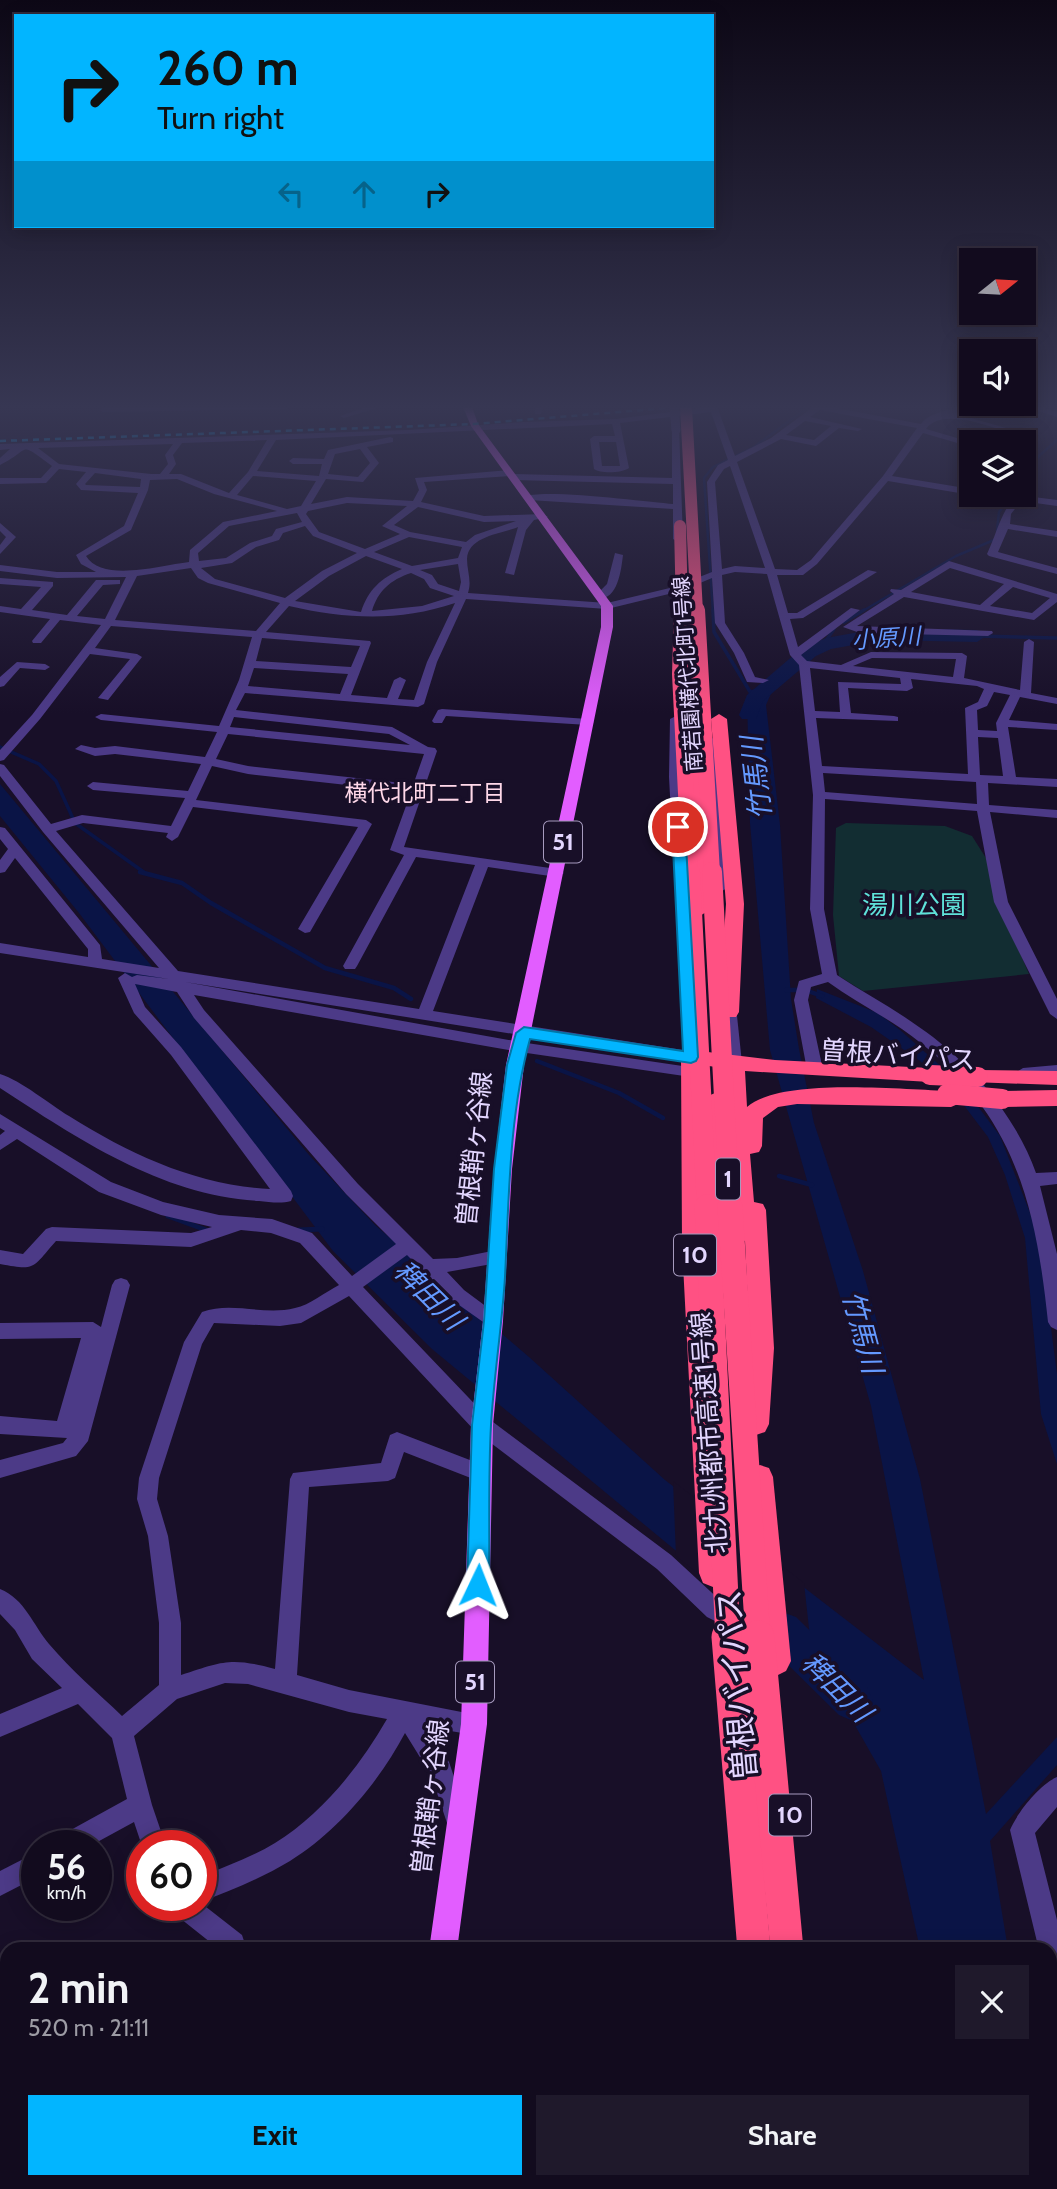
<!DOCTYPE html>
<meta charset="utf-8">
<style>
:root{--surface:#120b1e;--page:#1f192b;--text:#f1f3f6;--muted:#9c9ba4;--line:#312b3c;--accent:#02b5ff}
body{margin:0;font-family:Cabin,"Noto Sans JP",sans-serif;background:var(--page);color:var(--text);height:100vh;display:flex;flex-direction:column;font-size:26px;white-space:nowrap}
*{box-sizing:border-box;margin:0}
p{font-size:23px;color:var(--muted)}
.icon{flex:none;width:38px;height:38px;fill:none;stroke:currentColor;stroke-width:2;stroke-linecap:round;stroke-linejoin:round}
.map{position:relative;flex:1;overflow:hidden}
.side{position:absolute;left:0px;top:1942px;width:1057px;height:247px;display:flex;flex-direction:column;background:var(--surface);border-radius:21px 21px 0 0;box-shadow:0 4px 18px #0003,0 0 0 2px var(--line)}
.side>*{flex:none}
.banner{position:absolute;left:14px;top:14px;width:700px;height:214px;border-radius:0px;box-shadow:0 4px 18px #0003,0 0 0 2px var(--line);background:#02b5ff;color:#111;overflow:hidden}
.needle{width:46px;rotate:72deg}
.controls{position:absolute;left:959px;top:248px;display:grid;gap:14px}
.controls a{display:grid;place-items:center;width:77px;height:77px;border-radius:0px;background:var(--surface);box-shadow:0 4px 18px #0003,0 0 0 2px var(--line);font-size:35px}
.speed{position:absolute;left:21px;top:1830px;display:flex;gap:14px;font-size:35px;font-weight:700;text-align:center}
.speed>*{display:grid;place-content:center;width:91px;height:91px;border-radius:50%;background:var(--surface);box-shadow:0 4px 18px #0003,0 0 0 2px var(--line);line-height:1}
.speed small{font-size:18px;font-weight:400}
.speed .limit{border:10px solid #d22;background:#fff;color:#111}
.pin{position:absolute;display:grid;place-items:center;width:60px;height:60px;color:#fff;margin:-30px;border:4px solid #fff;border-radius:50%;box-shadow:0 2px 7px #0007}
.me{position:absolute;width:77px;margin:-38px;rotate:2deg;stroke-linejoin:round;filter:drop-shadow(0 0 5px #0008)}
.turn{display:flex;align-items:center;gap:24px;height:147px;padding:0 28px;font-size:32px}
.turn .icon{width:91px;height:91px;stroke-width:2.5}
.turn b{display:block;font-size:49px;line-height:60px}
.lanes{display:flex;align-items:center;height:66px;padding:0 28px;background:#0003;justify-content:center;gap:35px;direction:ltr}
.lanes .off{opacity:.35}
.round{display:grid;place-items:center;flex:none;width:74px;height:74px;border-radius:0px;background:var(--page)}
.overview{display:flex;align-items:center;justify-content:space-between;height:119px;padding:0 28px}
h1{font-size:42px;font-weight:800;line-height:52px}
.action{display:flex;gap:14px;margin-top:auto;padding:14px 28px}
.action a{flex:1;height:80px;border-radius:0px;background:var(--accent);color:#111;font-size:28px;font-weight:800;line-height:80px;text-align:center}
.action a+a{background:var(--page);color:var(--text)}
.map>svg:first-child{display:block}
.green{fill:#122d32}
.water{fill:#0a1446}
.pier{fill:#180f28}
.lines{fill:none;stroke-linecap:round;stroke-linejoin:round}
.stream-far3{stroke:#0a1446;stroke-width:2.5}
.stream-far2{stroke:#0a1446;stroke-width:3.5}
.stream-far1{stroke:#0a1446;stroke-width:4.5}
.stream{stroke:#0a1446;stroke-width:5}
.river{fill:#0a1446;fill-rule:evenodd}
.minor{fill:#4c3a87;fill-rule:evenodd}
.major{fill:#e25dff;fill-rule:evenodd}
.highway{fill:#ff5183;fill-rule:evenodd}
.rail{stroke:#02b5ff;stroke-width:2.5;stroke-dasharray:6 5;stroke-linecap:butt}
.minor-bridge{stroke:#4c3a87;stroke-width:9}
.highway-bridge-far4{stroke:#ff5183;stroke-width:12}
.highway-bridge-far3{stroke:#ff5183;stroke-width:16}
.highway-bridge-far2{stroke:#ff5183;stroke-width:20}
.highway-bridge-far1{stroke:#ff5183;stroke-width:25}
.highway-bridge{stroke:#ff5183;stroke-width:33}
.route{fill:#02b5ff;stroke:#0176a6;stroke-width:2}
.labels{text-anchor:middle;stroke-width:7;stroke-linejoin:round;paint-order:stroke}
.far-street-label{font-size:21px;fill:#e3d6ff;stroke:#180f28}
.far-water-label{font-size:23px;font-style:italic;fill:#6499ff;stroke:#180f28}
.far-neighbourhood-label{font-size:23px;fill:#ffd8e9;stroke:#180f28}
.shield{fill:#180f28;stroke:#a69abe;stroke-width:2}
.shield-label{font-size:24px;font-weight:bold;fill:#e3d6ff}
.park-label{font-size:26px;fill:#5fe2da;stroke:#180f28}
.street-label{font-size:26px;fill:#e3d6ff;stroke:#180f28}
.water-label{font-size:28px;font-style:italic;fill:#6499ff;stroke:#180f28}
.near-street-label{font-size:32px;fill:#e3d6ff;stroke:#180f28}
</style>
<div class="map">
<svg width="1057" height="2189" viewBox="0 0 1057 2189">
<rect width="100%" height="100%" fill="#180f28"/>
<!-- green -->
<polygon class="green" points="846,823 945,826 972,836 991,866 996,898 1029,974 863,991 839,976 833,915 836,828"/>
<!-- water -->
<g class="water">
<polygon points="768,686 773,689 766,705 780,825 791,999 799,1049 814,1123 863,1271 920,1479 986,1814 1057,1737 1057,1765 990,1841 1008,1949 920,1949 881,1771 823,1669 692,1564 432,1349 333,1251 79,913 0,816 0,784 309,1155 375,1225 529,1357 665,1480 924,1680 871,1406 770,1050 750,823 747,696 751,690"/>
<polygon points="817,989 878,1013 900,1030 962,1085 1000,1136 1039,1236 1057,1374 1057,1464 1041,1414 1025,1238 1005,1175 988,1137 950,1087 920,1061 871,1027 816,998"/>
<polygon points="1050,2178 1052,2189 972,2189 970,2182 1050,2182"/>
</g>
<!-- pier -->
<polygon class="pier" points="673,1481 804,1583 813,1665 676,1556"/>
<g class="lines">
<!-- stream-far3 -->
<g class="stream-far3">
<polyline points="1024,477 1039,456 1057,440"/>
<polyline points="997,531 999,512 1011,496"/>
<polyline points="713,612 704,478 713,467 754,447 808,407"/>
<polyline points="861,612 956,556 994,540"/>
</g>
<!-- stream-far2 -->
<g class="stream-far2">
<polyline points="713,610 714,632 752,695"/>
<polyline points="844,622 864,610"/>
<polyline points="977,636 1057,638"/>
<polyline points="823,645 834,629"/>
<polyline points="0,747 39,764 56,781 75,823 145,873"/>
</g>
<!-- stream-far1 -->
<g class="stream-far1">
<polyline points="140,872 182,883 211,903 325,968 394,988 411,999"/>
<polyline points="786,990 805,990 822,996"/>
<polyline points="537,1061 619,1093 663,1118"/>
<polyline points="779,1176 812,1185"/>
</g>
<!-- stream -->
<g class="stream">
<polyline points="168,1216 206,1230"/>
<polyline points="299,1230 322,1229"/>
</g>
<!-- river -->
<g class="river">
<polygon points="881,628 977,630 986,636 977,642 881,640 831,649 816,656 763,701 756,719 742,719 739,715 747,695 802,648 826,638"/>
<polygon points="782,1612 796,1617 867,1687 873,1701 867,1715 853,1721 839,1715 768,1645 763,1631 768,1617"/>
</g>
<!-- minor -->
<g class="minor">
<polygon points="128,407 290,407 286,409 103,412 99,410 103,408"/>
<polygon points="366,407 380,407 344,418 340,416"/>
<polygon points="535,407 543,407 541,414 535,414"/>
<path d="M709,407L718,409L735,456L771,438L813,407H831L921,424C930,411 959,407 975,407L957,414L1027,434L1023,437C998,430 943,405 926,429L974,443H971V447L923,433L892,476L971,489V495L888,481L817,564L803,575H777L788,613H797L868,570L877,572L803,618L790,619L798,647L851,608L860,610L801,655L807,661L841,665L871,652L962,653L967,656L964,678L1020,690L1024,642L1029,639L1034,642L1031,693L1057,698V704L1020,697L1009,720L1057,724V730L1008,727L1016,777L1057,779V787L988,783L989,805L1057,810V818L990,812L1008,902L1057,999V1019L1050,1014L994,902L977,811L825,799L824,909L837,975C864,993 893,1008 919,1027C969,1061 1016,1116 1036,1173L1057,1172V1184L1040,1186L1057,1254V1330L1051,1327L1048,1322C1036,1208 1016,1119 922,1044C893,1020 858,1004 828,982L811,987L808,1000L823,1070L815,1075L807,1070L794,1000L799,981L822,974L810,909L813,795L799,665L790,655L767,574L735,572L722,575L725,623L744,653L755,677L769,680L763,683L747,682L734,653L715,623L712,578L681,591L607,609L466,599L437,662L424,704L418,707L245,693L236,710L392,727L428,747L435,748L437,751L404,847L557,869L564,873L557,877L488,867L433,1011L683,1050L685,1040L690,1039L698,1044L699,1057L691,1062L185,982L520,1042L696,1068L699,1072L691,1077L520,1052L194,995L204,1010L358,1184L433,1259L457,1258L497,1250L503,1252L506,1257L503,1262L447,1272L464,1290L499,1316L502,1321L499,1326L493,1329L452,1300L407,1255L363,1287L489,1419L671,1555L723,1603L726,1610L723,1617L715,1621L707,1617L657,1569L475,1431L349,1296L301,1323L280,1326L214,1323L202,1344L159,1478L157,1499L168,1536L181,1623V1675C223,1661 231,1657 275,1669L290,1479L293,1473L381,1463L390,1435L397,1432L488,1467L491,1473L488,1479L481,1482L404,1452L395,1478L388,1481L309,1487L297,1675L349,1690L482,1716L485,1724L482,1732L474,1735L427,1727L449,1762L468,1818L464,1826L456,1830L448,1826L431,1775L405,1733C379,1782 337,1832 290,1861C262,1878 231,1890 201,1902V1877C226,1866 252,1857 275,1843C322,1814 360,1766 387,1719L349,1712L248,1684L225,1683L177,1699L134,1736L152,1805L166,1846H142L134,1822L90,1846H55L58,1837L127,1799L112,1738L78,1704L0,1737V1714L62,1688L32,1659L15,1630L0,1614V1589C25,1599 33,1625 49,1644C71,1670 98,1693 122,1716L159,1685V1623L148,1536L137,1499L139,1478L184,1342L202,1312C232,1301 264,1316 295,1308C310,1305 325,1292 339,1285L300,1243L271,1233L241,1230L191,1247L56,1241C32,1268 37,1271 0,1264V1250L23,1254L46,1229L52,1227L191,1233L212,1227L161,1215L99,1192L17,1139L0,1150V1135L5,1131L0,1128V1114L111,1182L163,1202L219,1215L272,1219L312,1233L352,1276L396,1244L346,1194L194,1018L177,992L135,984L145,1007L181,1047L291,1191L293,1196L291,1201C281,1204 269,1202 259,1201C163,1196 78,1139 0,1088V1074C22,1081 49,1104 69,1116C131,1155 196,1185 270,1189L171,1055L134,1013L118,978L125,973L132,977L137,975L169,979L0,953V943L88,957V949L15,858L5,872L0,873V860L8,849L0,839V827L5,828L100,945L102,959L159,968L43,832L0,776V764L4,765L51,824L82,815L171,826L185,798L93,790L87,786L93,782L188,791L201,764L115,754L95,756L75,749L81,745L95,748L115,746L205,757L217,732L101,720L95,717L101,714L219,726L239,680L252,637L111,626L95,648L137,654L142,657L108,700L98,698L130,659L90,654L40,719L4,760L0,761V750L32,715L101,625L60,620L41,643H33L32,641L50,619L0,612V606L21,609L41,587L0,584V578L53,582V586L32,610L67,615L96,580H120V584L103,585L77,616L105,619L126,577L57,578L0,571V565L57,572H96L81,564L76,555L124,526L138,493L81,490L76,484L86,472L59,469L46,483L0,484V478H41L52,466C16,440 33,449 0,465V458L10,449L0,450V444L408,430L523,422L616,419ZM820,410L917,428L883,476L811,560L797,570L775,569L737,462L781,439L816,446L839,428L858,431L862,429L810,417ZM711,412L728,460L718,465L707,482L712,572L674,587L607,603L468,593C472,581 467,571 467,559C468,536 502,534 518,527L505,573L514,575L526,530L534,520L548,517L543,514L484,516L421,502L427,490L424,482L510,476L514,480L673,484V504C648,502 540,488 524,497L529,500L673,509V539L678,542L683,539L679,428L672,430V478L514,474L511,470L415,478L419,490L413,501L347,497L311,504L326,479L363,482L379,463L367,447L393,442V438L390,437L328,450L324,459L293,458L289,461L293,464H322L319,476L257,471L276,440L612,424L615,436H594L590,439L594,469C601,474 622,473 629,468L620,423ZM805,421L831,426L814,440L786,435ZM267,440L248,472L229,493L181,474H169L176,464L173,455L182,443ZM599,442H616L620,466H602ZM173,444L165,455L168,464L160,474H151L59,464L38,448ZM360,449L370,463L358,477L328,474L335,454ZM730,466L765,568L735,566L722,569L715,482L724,469ZM95,473L141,479L140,487L86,485L85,484ZM253,476L316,481L301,506L287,509L237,495ZM177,479L214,494L277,511L223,522L190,550L189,562C162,565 102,583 86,556L131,530L148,490L150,480ZM347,503L407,506L382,526L400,534L365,549L319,532L306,514L308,511ZM418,507L484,522L516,521L475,535L466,542L410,532L394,525ZM297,513L302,522L276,529L272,536L250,543L226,558L199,561L198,553L229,526ZM305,526L313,536L357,553L322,571L285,598L215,579L201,568L232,563L256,547L279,540L283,533ZM409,537L462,547L458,558L412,566L374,552ZM366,556L402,569C381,578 368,590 361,612L295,601L329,576ZM458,564L461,582L459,591L438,584L432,575L420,570ZM191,568L198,578L208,583L280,603L256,631L115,620L137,576ZM411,573L424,579L430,588L454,596L422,606L372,611C378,591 390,580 411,573ZM455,603L427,662L414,700L398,699L406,680L400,677L394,680L387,698L351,695L371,643L370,641L266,632L289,606C346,619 399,622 455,603ZM262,638L360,646L351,667L256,661ZM872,658L956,659L953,677L853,666ZM254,668L348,674L340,694L248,686ZM810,668L900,678L901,684L838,682L840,712L815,711ZM911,679L977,686L984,689L978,702L965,708L968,774L822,766L816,718L898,721V717L894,716L851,713L848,688L907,691L913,688ZM994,692L1010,695L996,723L997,731L978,730L977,710L987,706ZM234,717L389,734L410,745L230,727ZM228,734L424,754L412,788L393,782L248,766L216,759ZM978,737L998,738L1003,776L980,775ZM212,766L248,774L392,790L410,795L390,850L404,855L343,966L345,969H355L357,966L416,857L475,865L419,1009L178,971L56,831L83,823L168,833L166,837L172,841L178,837L193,807L358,827L298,929L305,933L310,932L372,824L366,820L196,800ZM823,773L976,782L977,804L825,792Z"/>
<polygon points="1025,407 1038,407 1057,412 1057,417"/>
<path d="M991,495H1018L1057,500V506L1021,501L1011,514L1010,524L1057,531V537L1008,529L998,552L1057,568V574L989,556L987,554C996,535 1000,516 1012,500Z"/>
<polygon points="0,523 16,537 0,554 0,545 6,537 0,531"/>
<path d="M615,553L623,555C621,571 618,601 596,599V595L607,584Z"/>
<path d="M949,561L1057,594V602L1034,620L904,597L857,626L992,631L993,633L988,636L860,633L843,627L894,594L890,591L891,589L901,590ZM950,568L1004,584L980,605L911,592ZM1013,587L1050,598L1032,613L990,606Z"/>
<polygon points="17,662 45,664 50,667 45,670 20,668 4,686 0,687 0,677"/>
<polygon points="442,709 588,719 594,722 588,725 446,716 442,723 434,723 432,721 438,710"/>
<polygon points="676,716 682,719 681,777 689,889 682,893 675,889 669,777 670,719"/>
<polygon points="712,738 718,742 729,887 722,891 715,887 706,742"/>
<polygon points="728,992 735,997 742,1063 734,1068 726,1063 721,997"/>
<polygon points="1057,1065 1057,1075 1023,1078 1015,1073 1023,1068"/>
<polygon points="121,1278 127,1280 130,1285 88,1441 76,1456 0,1478 0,1460 63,1443 67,1438 0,1434 0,1416 57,1421 81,1338 0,1339 0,1323 93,1322 101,1327 112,1285 115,1280"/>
<path d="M1057,1777V1807L1035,1833L1057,1920V1983L1050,1980V1950H1039L1010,1830C1017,1813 1040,1784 1057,1777Z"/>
<polygon points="37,1852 37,1877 0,1896 0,1871"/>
<polygon points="201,1903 242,1935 247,1950 220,1950 176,1915 173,1906 201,1906"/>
<polygon points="0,2034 7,2037 7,2071 0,2068"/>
<polygon points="130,2182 160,2182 157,2189 127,2189"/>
</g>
<!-- major -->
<g class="major">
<polygon points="463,407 472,407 478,424 613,606 613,627 524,1065 512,1169 503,1321 493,1425 487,1724 457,1950 429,1950 461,1724 471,1425 483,1321 494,1169 506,1065 601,627 601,606 471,426"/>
<polygon points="353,2182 384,2182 384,2189 352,2189"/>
</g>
<!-- highway -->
<g class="highway">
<polygon points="684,624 691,628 698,675 709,910 700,916 691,910 684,675 677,628"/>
<polygon points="719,714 727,719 744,904 739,1012 736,1017 722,1017 719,1012 726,904 711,719"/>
<path d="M691,1050L775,1060L930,1068L937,1070L940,1075L937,1080L930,1082L745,1071L747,1107C781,1077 903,1090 951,1091L958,1094L962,1099L958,1104L951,1107L797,1104L778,1107L763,1118L762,1146L759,1152L750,1154L754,1202L763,1204L766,1210L774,1348L769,1424L765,1432L756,1435L747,1432L743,1424L750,1348L745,1241L736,1238L732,1232L724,1068L701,1065L706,1245L727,1573L723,1583L713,1587L703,1583L699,1573L682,1245L681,1057L684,1052Z"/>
<polygon points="978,1070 1057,1071 1057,1085 971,1082 968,1077 971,1072"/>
<polygon points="1057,1090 1057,1106 1002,1107 995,1104 991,1099 995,1094 1002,1091"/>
<polygon points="715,1093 722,1096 726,1101 731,1230 727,1236 719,1239 711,1236 707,1230 704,1101 708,1096"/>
<polygon points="760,1465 769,1468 773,1477 791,1661 786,1671 776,1676 766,1671 761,1661 747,1477 751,1468"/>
<polygon points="756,2182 847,2182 848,2189 757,2189"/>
</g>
<!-- rail -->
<polyline class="rail" points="0,441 474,424 678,407"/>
<!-- minor-bridge -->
<polyline class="minor-bridge" points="674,407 676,430"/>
<!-- highway-bridge-far4 -->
<g class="highway-bridge-far4">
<polyline points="686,407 697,612"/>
<polyline points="680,526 682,612"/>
</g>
<!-- highway-bridge-far3 -->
<g class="highway-bridge-far3">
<polyline points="682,610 680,674 690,873"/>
<polyline points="697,610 712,873"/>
</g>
<!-- highway-bridge-far2 -->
<g class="highway-bridge-far2">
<polyline points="690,872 707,1209"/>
<polyline points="712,872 730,1209"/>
<polyline points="930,1075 978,1077"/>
<polyline points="947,1094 1002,1099"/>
</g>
<!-- highway-bridge-far1 -->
<g class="highway-bridge-far1">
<polyline points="707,1207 728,1639"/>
<polyline points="730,1207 758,1639"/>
</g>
<!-- highway-bridge -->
<g class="highway-bridge">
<polyline points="728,1637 754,1950"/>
<polyline points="758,1637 787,1950"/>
</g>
</g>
<!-- sky -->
<linearGradient id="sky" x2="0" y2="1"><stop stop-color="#0d0816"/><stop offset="0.57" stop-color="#373753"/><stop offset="1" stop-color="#373753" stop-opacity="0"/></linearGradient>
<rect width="1057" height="714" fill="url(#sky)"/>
<!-- route -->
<path class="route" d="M678,823L685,827L698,1057L696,1061L691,1063L530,1039C509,1115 509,1198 505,1277C502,1326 494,1375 491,1425C488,1478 490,1532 489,1585L486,1592L478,1595L470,1592L467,1585L472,1425L484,1321L494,1169L507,1065L516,1033L524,1027L683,1051L672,827Z"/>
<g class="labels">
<!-- far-street labels -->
<g class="far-street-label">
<text transform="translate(688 674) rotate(-94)" y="7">南若園横代北町1号線</text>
</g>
<!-- far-water labels -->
<g class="far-water-label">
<text transform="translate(886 638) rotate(-4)" y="8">小原川</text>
</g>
<!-- far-neighbourhood labels -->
<g class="far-neighbourhood-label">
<text x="425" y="801">横代北町二丁目</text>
</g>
<!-- shield labels -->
<g class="shield">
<rect x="544" y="821.5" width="38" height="41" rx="5"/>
<rect x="716" y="1158.5" width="24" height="41" rx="5"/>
<rect x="674" y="1234.5" width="42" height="41" rx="5"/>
<rect x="456" y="1661.5" width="38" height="41" rx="5"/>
<rect x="769" y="1794.5" width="42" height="41" rx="5"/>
</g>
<g class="shield-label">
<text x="563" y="850">51</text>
<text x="728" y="1187">1</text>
<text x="695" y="1263">10</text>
<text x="475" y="1690">51</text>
<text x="790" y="1823">10</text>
</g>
<!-- park labels -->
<g class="park-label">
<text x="914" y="914">湯川公園</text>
</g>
<!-- street labels -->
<g class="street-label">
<text transform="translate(898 1055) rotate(4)" y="9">曽根バイパス</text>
<text transform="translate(474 1149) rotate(-84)" y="9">曽根鞘ヶ谷線</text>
<text transform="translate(709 1433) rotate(-94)" y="9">北九州都市高速1号線</text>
<text transform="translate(430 1797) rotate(-83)" y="9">曽根鞘ヶ谷線</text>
</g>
<!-- water labels -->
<g class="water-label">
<text transform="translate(756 778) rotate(-97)" y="10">竹馬川</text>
<text transform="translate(429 1295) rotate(45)" y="10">稗田川</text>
<text transform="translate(863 1332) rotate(75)" y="10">竹馬川</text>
<text transform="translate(837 1687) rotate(45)" y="10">稗田川</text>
</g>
<!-- near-street labels -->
<g class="near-street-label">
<text transform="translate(737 1685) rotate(-95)" y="11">曽根バイパス</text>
</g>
</g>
</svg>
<div class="controls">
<a><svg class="needle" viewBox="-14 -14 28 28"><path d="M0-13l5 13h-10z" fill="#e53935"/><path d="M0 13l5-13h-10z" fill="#9c9ba4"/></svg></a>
<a><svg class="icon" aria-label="sound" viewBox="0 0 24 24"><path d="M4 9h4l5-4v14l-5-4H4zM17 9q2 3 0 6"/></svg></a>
<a><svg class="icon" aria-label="layers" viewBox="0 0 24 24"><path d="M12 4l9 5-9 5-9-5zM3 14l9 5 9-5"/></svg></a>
</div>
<div class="speed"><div>56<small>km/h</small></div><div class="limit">60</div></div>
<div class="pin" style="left:678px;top:827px;background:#d93025"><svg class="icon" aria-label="arrive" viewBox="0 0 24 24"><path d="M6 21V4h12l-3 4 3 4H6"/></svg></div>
<svg class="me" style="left:478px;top:1585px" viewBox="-20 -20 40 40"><path d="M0-17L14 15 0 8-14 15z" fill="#02b5ff" stroke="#fff" stroke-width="4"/></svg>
<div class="banner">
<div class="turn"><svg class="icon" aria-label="right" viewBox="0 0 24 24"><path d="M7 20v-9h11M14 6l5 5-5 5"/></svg><div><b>260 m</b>Turn right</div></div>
<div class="lanes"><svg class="icon off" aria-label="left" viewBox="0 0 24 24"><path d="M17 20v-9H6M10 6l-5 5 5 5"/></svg><svg class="icon off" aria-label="ahead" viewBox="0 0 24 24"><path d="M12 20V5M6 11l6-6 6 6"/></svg><svg class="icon" aria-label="right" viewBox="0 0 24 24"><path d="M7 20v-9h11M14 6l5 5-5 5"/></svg></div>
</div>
<section class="side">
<div class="overview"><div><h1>2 min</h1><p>520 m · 21:11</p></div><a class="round"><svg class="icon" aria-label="close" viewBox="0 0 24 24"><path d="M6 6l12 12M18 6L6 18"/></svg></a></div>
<div class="action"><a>Exit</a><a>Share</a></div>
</section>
</div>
